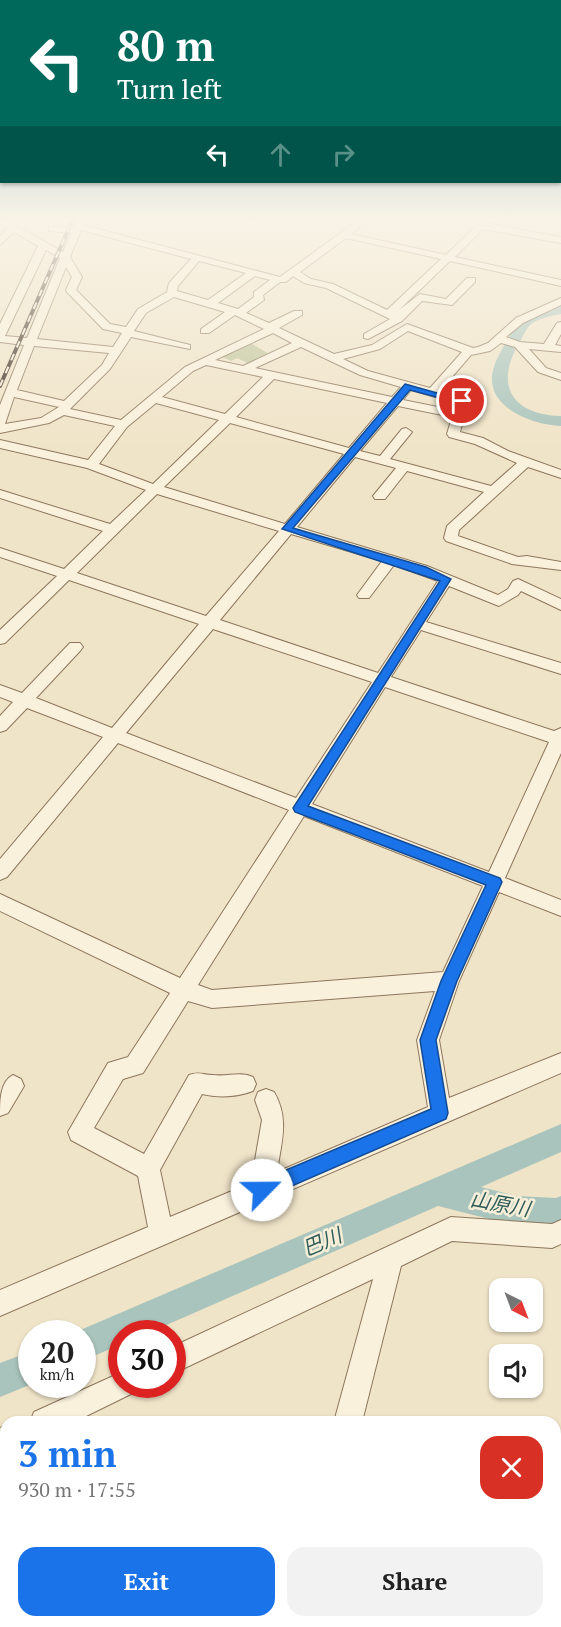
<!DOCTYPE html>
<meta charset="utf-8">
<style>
:root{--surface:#fff;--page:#f2f2f2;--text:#222;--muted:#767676;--accent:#1a73e8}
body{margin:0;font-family:"PT Serif","Noto Sans JP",serif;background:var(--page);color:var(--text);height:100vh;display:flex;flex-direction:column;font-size:22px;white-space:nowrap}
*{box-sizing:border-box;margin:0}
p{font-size:20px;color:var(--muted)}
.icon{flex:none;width:33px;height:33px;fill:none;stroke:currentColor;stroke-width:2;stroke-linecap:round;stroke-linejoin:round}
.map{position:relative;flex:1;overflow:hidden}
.panel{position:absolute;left:0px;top:1416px;width:561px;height:212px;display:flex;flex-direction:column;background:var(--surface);border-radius:18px 18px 0 0;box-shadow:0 2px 4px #0004}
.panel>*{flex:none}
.banner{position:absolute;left:0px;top:0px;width:561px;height:183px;box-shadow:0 2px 4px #0004;background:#00695c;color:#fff;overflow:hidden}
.needle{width:39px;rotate:138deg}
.tools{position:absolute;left:489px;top:1278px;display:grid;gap:12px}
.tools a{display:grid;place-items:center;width:54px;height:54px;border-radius:12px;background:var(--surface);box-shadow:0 2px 4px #0004;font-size:30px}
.speed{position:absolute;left:18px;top:1320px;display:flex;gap:12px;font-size:30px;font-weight:700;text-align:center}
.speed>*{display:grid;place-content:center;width:78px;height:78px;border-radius:50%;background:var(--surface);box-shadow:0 2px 4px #0004;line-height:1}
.speed small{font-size:15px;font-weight:400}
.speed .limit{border:9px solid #d22;background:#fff;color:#111}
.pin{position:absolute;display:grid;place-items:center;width:51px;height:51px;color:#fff;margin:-26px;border:3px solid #fff;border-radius:50%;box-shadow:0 2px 6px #0007}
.me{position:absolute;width:66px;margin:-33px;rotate:67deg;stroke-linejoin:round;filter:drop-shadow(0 0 4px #0008)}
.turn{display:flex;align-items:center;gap:21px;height:126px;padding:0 18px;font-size:27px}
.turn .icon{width:78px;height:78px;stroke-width:2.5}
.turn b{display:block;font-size:42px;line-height:51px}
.lanes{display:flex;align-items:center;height:57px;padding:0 18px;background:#0003;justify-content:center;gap:30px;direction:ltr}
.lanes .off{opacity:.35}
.round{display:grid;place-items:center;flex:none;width:63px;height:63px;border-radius:18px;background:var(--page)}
.summary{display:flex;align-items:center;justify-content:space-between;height:102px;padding:0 18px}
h1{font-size:36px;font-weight:800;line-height:45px;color:var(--accent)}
.button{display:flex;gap:12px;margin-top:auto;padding:12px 18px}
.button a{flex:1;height:69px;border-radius:18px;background:var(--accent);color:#fff;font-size:24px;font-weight:800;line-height:69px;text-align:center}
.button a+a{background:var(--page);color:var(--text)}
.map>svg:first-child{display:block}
.cemetery{fill:#bfc49a}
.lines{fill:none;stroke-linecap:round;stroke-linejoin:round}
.river{fill:#a9c4bc;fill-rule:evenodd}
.minor-casing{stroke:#8d765c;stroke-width:2}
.major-casing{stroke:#5b4430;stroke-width:3}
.minor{fill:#faf1dc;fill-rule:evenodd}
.major{fill:#f3d9a0;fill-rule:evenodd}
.rail-casing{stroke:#3d2e20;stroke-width:4}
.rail{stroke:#f7eed8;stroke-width:2;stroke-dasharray:7;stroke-linecap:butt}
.route{fill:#1a73e8;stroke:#114b97;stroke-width:1.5}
.labels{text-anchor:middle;stroke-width:5;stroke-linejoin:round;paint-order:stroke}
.near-water-label{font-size:20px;font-style:italic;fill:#2f5d5a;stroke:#f7eed8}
</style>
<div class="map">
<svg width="561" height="1627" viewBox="0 0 561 1627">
<rect width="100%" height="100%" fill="#f0e4c8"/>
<!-- cemetery -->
<polygon class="cemetery" points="249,342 271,355 250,364 237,358 231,361 220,356"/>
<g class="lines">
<!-- river -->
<g class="river">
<path d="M561,306V314C550,316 539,318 530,325C525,330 522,339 518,345C494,387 514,415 561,416V426C535,425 490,410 492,377C493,364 500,353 506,342C512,333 516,322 525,316C536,310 549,308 561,306Z"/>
<polygon points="561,1124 561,1152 481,1187 517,1196 556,1198 561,1196 561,1226 556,1228 517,1226 438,1206 146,1334 122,1334 122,1344 82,1361 82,1334 71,1334"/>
<polygon points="32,1351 32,1384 0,1397 0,1363"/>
</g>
<!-- minor casing -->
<g class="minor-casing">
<g id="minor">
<path d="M0,221H8L63,252L71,233L49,231V227H73L75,221H84L83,225L280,277L357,221H367L351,234L446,255L474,228L462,221H474L561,237V243L483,229L455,257L561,280V286L450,261L399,310L420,294L446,299L467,278H475V282L452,305L422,301L402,321L368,339L364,338V334L390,319L326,288L304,283L293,276L286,282H280L263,295L264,300L246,313L269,323L294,311H302V315L279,328L334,354L372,345L407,324L473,348L478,347L488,343L516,318L561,298V305L523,323L506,337L520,342L544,344L557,323L561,322V334L555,345L561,346V352L529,349L546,368L561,373V380L538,372L515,347L501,343L490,351L471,355L440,391L468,401L460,432L483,438L508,451L561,470V478L528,467L459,530L458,536L518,557L527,556L561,562V570L512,564L446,541L444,538L447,526L484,492L407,471L385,499H375L373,496L396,468L355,457L297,527L427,566L498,595L508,589L513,581L518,579L561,599V610L521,591L518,595L499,606L449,586L426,622L561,663V674L421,630L391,677L554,731L561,728V753L505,878L561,900V916L499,892L459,981L439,1040L449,1098L561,1053V1073L0,1316V1290L148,1227L138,1176L71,1140L68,1132L108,1063L128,1057L170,993L0,911V894L180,978L289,810L118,743L7,877L0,880V859L103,737L27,708L6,730L0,732V716L13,702L0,697V685L22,693L70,643H80L83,647L80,651L36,698L112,728L199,624L69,580L5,643L0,644V630L57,576L0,557V548L64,569L103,531L0,498V490L110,524L146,490L87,468L0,448V440L88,460L115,426L64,415L49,423L0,433V405L24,345L0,342V324L38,246L14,232L0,245V236L8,228L0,224ZM81,230L191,259L169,283L167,292L138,309L126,327L110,324L76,290L82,277L70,257ZM346,238L441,259L387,310L333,284L311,279L300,272ZM46,250L60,258L27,338L5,336ZM199,261L246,273L208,300L177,291L178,286ZM66,267L72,277L66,290L67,292L103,329L122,333L113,347L37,339ZM255,276L270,280L254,292V297L238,309L218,303ZM174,297L225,312L201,329V333H209L235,315L264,329L185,367L121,420L70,409L110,369L131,337L190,349V345L134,331L146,313ZM408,331L462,352L430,388L368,371L343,359L380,349ZM273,333L292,343L243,366L215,360ZM34,346L109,353L102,365L64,401L17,390ZM301,347L360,375L401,387L392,397L255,368ZM206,365L263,377L225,414L162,397L193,371ZM274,379L387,403L349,448L236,417ZM411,390L456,403L453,410L403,400ZM14,397L59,407L41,418L5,424ZM156,403L219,420L153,484L99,464L127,427ZM398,406L452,417L447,434L449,437L475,444L517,463L491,486L390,459L412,432L406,428L402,429L380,456L360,451ZM230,423L344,454L285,524L164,487ZM157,494L279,531L206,616L77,573ZM291,534L382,561L357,595L359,598H369L394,565L438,581L378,673L220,620ZM213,629L372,682L296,798L126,733ZM385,687L549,742L489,872L312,804ZM304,816L483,886L443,972L212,990L198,985ZM435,991L417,1040L428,1107L277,1172C281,1143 290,1119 274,1092L266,1089L258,1092L255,1100L262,1120L251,1183L170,1217L160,1170L202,1094C218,1098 238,1097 253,1091L256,1084L253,1077C240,1071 227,1077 213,1075C203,1075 199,1071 189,1075L144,1154L94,1128L123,1079L143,1073L188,1001L212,1008Z"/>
<path d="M13,1075L21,1079L24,1086L8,1113L0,1116C0,1100 0,1082 13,1075Z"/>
<polygon points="451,1217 552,1224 561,1220 561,1244 552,1248 452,1241 401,1266 362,1422 334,1422 373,1279 172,1374 172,1347"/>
<polygon points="122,1372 122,1384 137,1384 133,1393 74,1422 30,1422 34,1412"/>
<polygon points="6,1425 6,1453 0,1456 0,1428"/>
<polygon points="10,1622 41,1622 39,1627 8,1627"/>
<polygon points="281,1622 311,1622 310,1627 280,1627"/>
</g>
</g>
<!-- major casing -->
<g class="major-casing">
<g id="major">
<polygon points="561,1537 561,1601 555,1603 555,1539"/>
<polygon points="374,1622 423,1622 421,1627 372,1627"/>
<polygon points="444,1622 493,1622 491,1627 442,1627"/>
</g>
</g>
<!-- minor -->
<use href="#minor" class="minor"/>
<!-- major -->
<use href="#major" class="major"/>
<!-- rail casing -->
<g class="rail-casing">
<polyline id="rail" points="0,386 72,221"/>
</g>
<!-- rail -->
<use href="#rail" class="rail"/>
</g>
<!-- sky -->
<linearGradient id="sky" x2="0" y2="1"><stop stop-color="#8fbad6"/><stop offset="0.49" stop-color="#f8f3e6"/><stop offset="1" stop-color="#f8f3e6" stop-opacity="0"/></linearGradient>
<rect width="561" height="449" fill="url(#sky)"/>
<!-- route -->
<polygon class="route" points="405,384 466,401 462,404 410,390 293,528 426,567 451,579 308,806 500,878 502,882 457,981 436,1040 448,1113 446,1119 262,1199 255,1196 253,1190 255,1183 431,1109 420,1040 441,981 486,885 295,812 293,808 440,581 282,529"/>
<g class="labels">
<!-- near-water labels -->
<g class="near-water-label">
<text transform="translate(500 1204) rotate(10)" y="7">山原川</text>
<text transform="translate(322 1242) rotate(-23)" y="7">巴川</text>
</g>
</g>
</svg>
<div class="tools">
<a><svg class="needle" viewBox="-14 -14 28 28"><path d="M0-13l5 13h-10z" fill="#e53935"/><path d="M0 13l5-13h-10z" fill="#767676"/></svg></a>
<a><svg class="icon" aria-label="sound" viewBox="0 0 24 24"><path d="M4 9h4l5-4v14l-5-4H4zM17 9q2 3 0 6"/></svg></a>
</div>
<div class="speed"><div>20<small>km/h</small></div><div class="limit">30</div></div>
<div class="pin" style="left:462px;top:401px;background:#d93025"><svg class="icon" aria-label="arrive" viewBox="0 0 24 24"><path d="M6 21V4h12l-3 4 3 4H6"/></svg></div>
<svg class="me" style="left:262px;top:1190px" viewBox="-20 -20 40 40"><circle r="19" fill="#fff"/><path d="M0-13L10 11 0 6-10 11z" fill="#1a73e8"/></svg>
<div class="banner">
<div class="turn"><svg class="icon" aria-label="left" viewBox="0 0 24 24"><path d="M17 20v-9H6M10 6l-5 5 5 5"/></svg><div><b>80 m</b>Turn left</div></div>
<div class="lanes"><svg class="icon" aria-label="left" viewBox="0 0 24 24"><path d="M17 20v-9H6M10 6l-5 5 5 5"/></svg><svg class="icon off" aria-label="ahead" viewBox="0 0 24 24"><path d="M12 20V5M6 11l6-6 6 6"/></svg><svg class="icon off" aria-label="right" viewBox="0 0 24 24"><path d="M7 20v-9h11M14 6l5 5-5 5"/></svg></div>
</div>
<section class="panel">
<div class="summary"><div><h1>3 min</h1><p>930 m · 17:55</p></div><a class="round" style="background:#d93025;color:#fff"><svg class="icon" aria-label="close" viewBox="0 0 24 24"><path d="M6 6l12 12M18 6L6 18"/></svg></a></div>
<div class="button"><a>Exit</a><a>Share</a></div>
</section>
</div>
